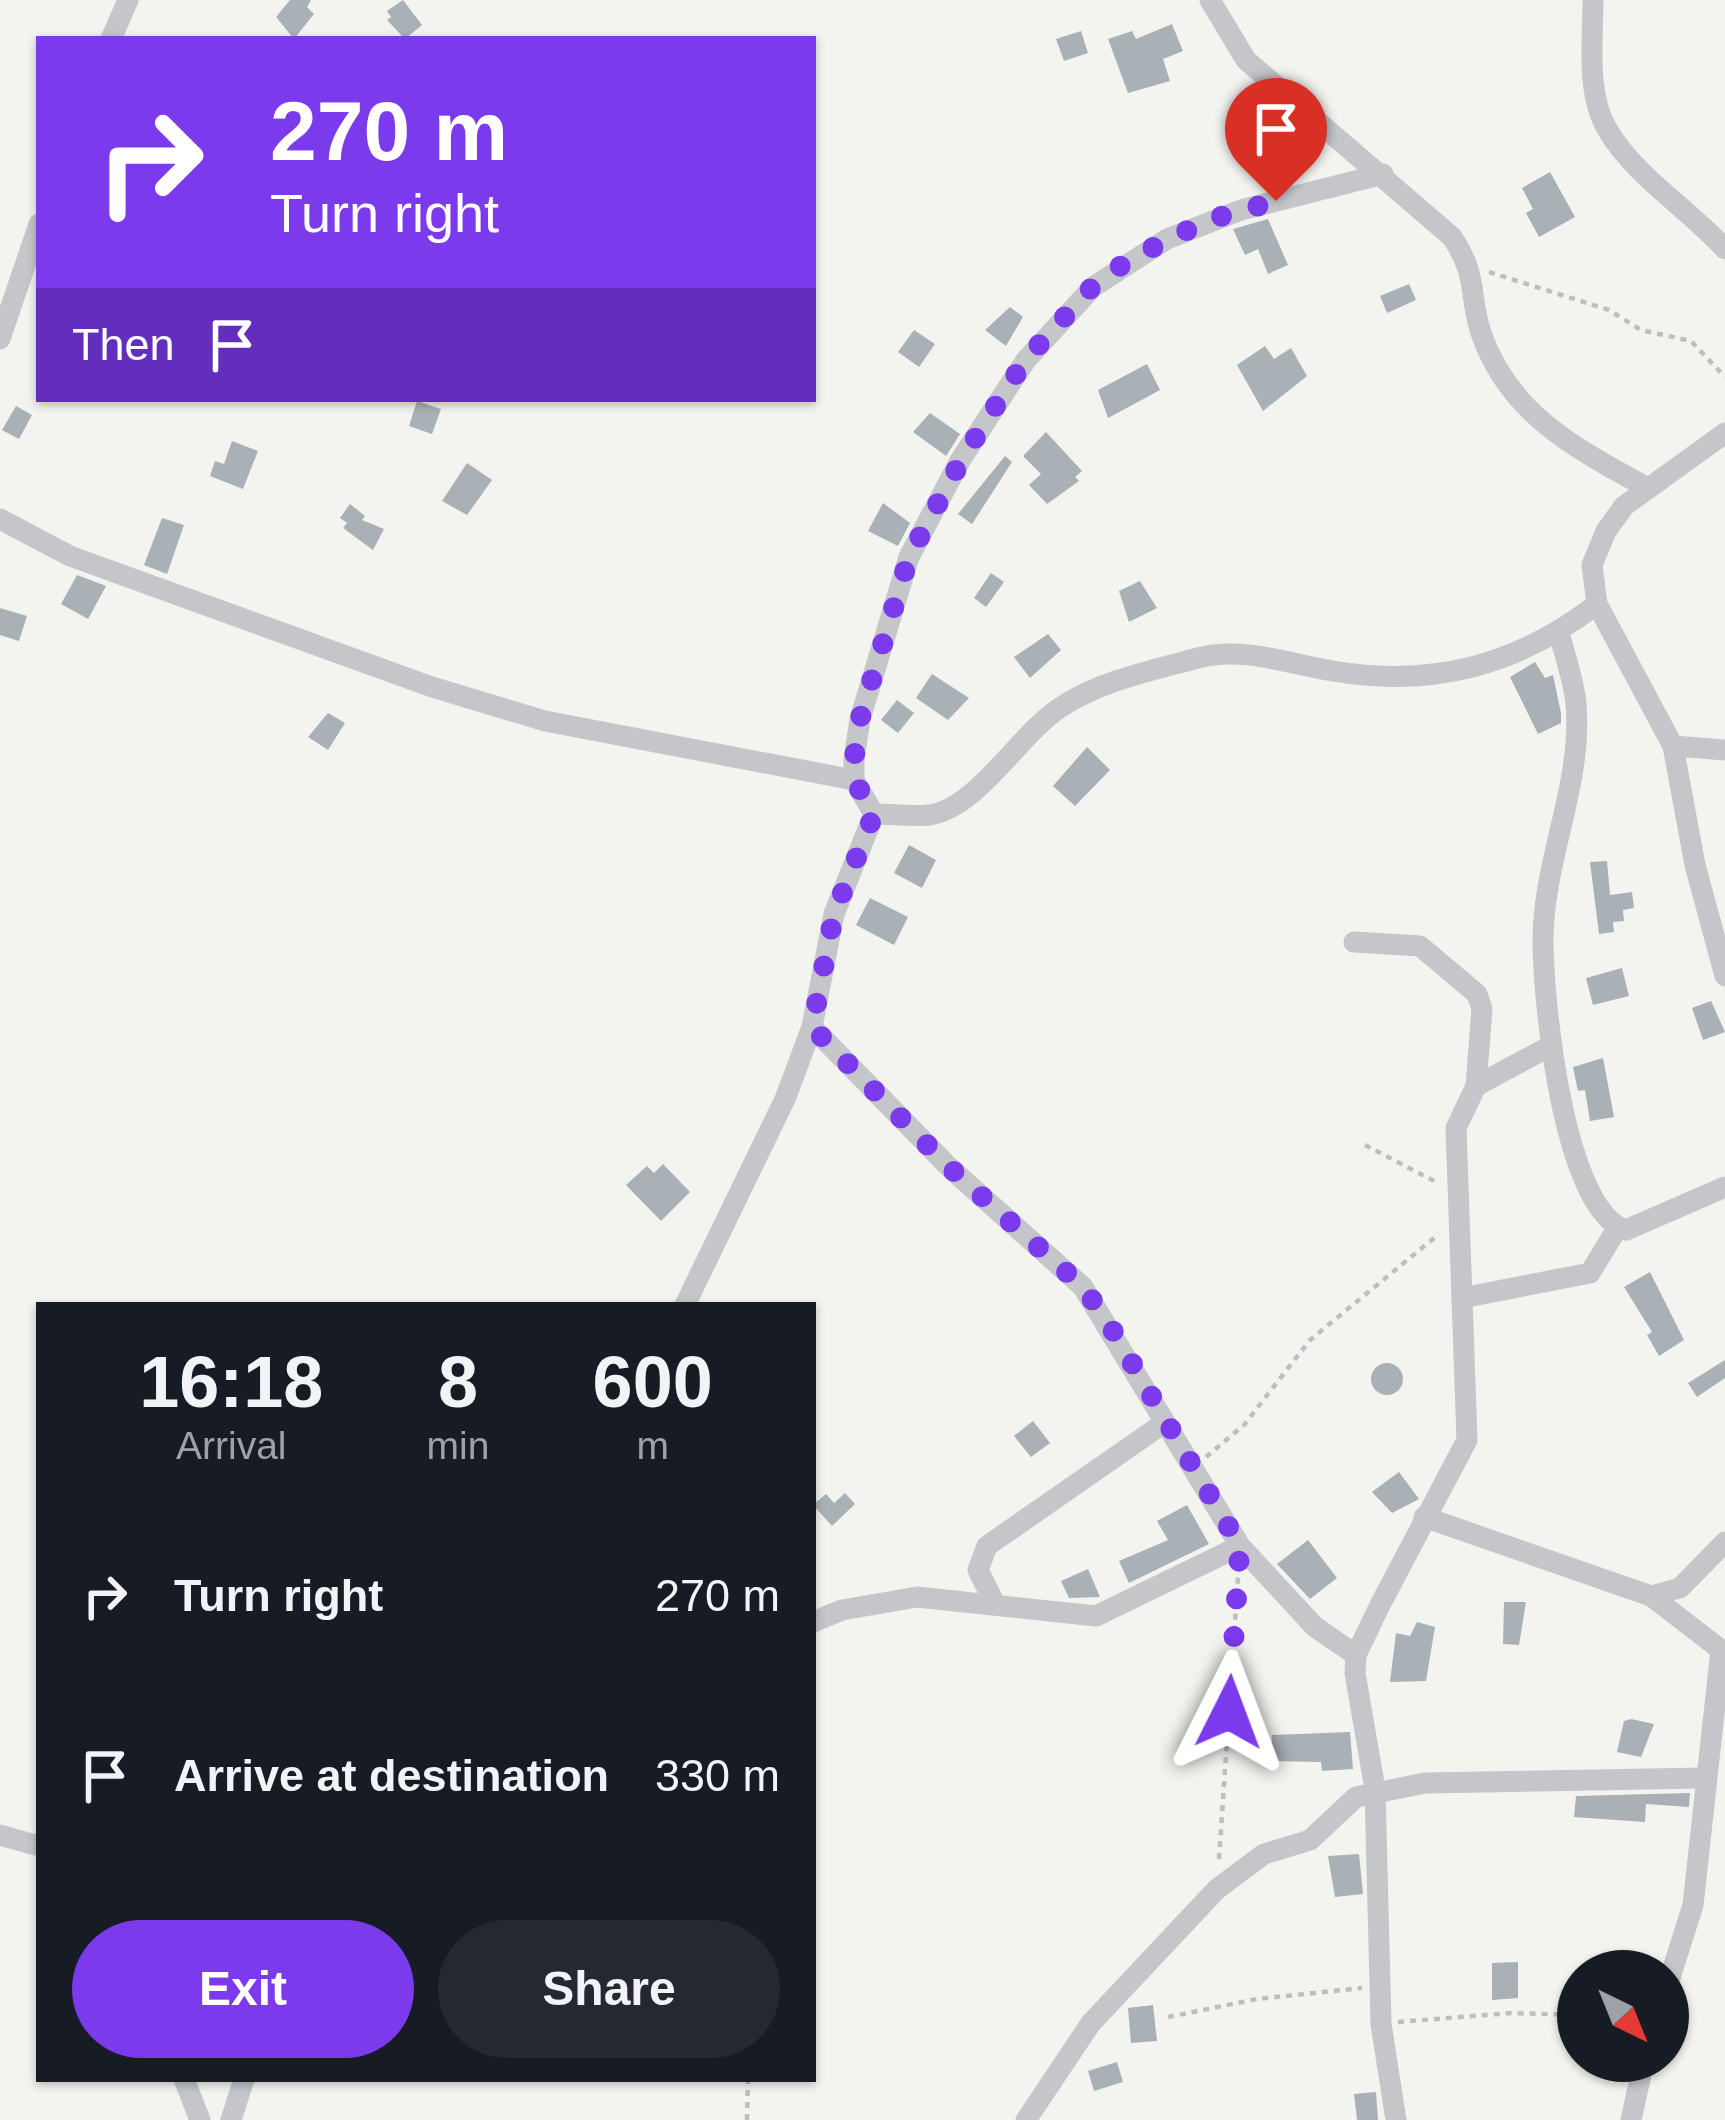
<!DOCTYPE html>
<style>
:root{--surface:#171b24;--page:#242831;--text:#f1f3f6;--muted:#9ea1a6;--accent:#7c3aed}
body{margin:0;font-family:Arial,sans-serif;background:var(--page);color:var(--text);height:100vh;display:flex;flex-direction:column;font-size:45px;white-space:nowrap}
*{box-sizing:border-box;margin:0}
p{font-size:39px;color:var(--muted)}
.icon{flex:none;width:66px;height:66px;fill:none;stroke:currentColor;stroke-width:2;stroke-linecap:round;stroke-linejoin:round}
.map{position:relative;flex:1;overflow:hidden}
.panel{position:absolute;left:36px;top:1302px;width:780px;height:780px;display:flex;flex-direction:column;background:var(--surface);border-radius:0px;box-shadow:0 3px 9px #0004}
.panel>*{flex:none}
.guide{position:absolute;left:36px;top:36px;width:780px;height:366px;border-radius:0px;box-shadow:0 3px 9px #0004;background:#7c3aed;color:#fff;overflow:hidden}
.needle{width:78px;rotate:137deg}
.tools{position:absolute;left:1557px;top:1950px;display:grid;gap:24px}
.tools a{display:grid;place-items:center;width:132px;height:132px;border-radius:50%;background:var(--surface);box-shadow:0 3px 9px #0004;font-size:60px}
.pin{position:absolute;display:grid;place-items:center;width:102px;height:102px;color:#fff;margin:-123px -51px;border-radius:50% 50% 50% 0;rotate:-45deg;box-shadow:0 0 12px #0007}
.pin .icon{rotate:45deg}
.me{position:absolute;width:132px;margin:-66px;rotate:3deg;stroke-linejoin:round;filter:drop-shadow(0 0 9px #0008)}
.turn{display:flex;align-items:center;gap:42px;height:252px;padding:0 36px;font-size:54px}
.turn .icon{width:156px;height:156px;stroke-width:2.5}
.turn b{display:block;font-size:84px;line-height:102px}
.then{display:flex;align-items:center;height:114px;padding:0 36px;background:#0003;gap:24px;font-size:45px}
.eta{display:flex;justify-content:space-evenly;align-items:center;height:204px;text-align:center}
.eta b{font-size:72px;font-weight:800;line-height:84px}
.button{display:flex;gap:24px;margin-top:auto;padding:24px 36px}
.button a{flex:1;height:138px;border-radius:72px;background:var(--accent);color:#fff;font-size:48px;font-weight:800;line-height:138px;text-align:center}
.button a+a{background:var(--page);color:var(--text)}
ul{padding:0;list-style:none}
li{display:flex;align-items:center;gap:36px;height:180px;padding:0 36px}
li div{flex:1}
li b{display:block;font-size:45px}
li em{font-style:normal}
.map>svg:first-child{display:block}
.building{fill:#a9b0b6}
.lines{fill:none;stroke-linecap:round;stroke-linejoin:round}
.path{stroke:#bdbec0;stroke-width:4.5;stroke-dasharray:6 6;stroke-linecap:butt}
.minor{stroke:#c4c6ca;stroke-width:21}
.route{stroke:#7c3aed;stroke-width:21;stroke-dasharray:0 37.8}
</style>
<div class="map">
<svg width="1725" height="2120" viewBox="0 0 1725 2120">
<rect width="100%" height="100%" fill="#f3f4ef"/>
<!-- building -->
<g class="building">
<polygon points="290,0 311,0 307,7 314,14 294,39 276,17"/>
<polygon points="403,0 422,25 405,39 387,20 391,17 387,11"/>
<polygon points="1172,24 1183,51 1163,59 1170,81 1128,93 1108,39 1132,31 1136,39"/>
<polygon points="1081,31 1088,53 1064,61 1056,39"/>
<polygon points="1550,172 1575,217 1539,237 1526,213 1533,209 1522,188"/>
<polygon points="1268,219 1288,265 1268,274 1258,249 1245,255 1233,229"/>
<polygon points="1409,284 1416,300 1387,313 1380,296"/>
<polygon points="1010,307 1023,317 1006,346 985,330"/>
<polygon points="914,330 935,344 919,367 898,352"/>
<polygon points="1265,346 1274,359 1291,348 1307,376 1263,411 1237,365"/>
<polygon points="1147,364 1160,390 1108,418 1098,390"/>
<polygon points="417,401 441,409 432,434 409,426"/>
<polygon points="16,406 32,415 19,439 2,430"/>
<polygon points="930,413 960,434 946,456 913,432"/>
<polygon points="1046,432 1082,471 1075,477 1079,481 1047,504 1029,485 1041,474 1023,456"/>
<polygon points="232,441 258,451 243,489 210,476 215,461 224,464"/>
<polygon points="1005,456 1012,462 972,524 958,514"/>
<polygon points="467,463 492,480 467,515 442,501"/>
<polygon points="883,503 910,523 898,546 868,531"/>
<polygon points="350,504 365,516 362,520 384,529 373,550 343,528 347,523 340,518"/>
<polygon points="162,518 184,525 167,574 144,565"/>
<polygon points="991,573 1004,582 986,607 974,598"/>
<polygon points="77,575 106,586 88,619 61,604"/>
<polygon points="1140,581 1157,608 1129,622 1119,591"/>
<polygon points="0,608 27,616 19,641 0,635"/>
<polygon points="1048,634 1061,650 1030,678 1014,657"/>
<polygon points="1535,662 1545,678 1553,675 1561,713 1561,723 1538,734 1510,677"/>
<polygon points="932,674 969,698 948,720 916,698"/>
<polygon points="897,700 914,713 898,733 881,720"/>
<polygon points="328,713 345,723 328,750 308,737"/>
<polygon points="1087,747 1110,770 1075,806 1053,786"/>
<polygon points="909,845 936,860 922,888 894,873"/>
<polygon points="1607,861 1610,895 1632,892 1634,908 1623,910 1624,921 1613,922 1614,932 1599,934 1590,862"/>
<polygon points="870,898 908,917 894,945 856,925"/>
<polygon points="1622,968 1629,996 1593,1005 1586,978"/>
<polygon points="1711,1001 1725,1032 1703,1040 1692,1008"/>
<polygon points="1603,1058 1614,1117 1590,1121 1585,1090 1578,1091 1573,1067"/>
<polygon points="663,1164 690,1192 661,1221 626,1185 647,1166 654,1173"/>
<polygon points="1650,1272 1684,1340 1659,1356 1647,1335 1652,1332 1624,1287"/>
<polygon points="1725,1360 1725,1378 1697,1397 1688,1383"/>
<circle cx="1387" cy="1379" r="16"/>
<polygon points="1033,1421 1050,1443 1031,1457 1014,1436"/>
<polygon points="1399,1472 1419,1499 1392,1513 1372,1492"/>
<polygon points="845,1493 855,1504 832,1526 813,1505 826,1494 834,1503"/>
<polygon points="1187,1505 1209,1544 1129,1583 1119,1561 1168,1540 1157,1521"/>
<polygon points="1308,1540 1337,1578 1310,1599 1277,1564"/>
<polygon points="1088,1569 1100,1597 1069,1598 1061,1581"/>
<polygon points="1504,1602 1526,1602 1519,1645 1503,1644"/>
<polygon points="1417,1622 1435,1627 1426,1681 1390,1682 1396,1633 1410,1636"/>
<polygon points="1631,1719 1654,1724 1641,1757 1617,1752 1624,1721"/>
<polygon points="1350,1732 1353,1769 1322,1771 1321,1762 1271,1761 1272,1735"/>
<polygon points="1690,1793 1689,1807 1646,1804 1645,1822 1574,1817 1576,1796"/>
<polygon points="1359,1854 1363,1894 1335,1897 1328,1856"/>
<polygon points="1518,1962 1518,1998 1492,2000 1492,1963"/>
<polygon points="1153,2005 1157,2041 1131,2043 1128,2008"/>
<polygon points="1117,2062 1123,2082 1094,2091 1088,2071"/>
<polygon points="1376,2092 1378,2120 1357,2120 1354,2094"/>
</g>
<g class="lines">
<!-- path -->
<g class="path">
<polyline points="1489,272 1609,310 1641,330 1691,341 1725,377"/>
<polyline points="1365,1145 1438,1183"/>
<polyline points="1206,1457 1244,1425 1310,1340 1439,1234"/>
<polyline points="1219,1859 1238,1577"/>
<polyline points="1168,2017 1257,1999 1362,1988"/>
<polyline points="1398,2022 1511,2013 1578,2015"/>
<polyline points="747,2120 748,2079"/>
</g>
<!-- minor -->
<g class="minor">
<path d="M1210,0L1246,60L1452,237C1479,278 1468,293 1481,333C1509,414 1575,448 1646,487"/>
<path d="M1593,0C1593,40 1586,93 1607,129C1635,177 1688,208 1725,249"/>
<polyline points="111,39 128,0"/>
<polyline points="0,339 39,224"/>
<polyline points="1725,433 1624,506 1606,531 1592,565 1597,604 1673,746 1695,865 1725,976"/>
<polyline points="0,519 70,556 432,687 545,721 854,780"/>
<path d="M1559,633C1565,656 1574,681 1576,704C1583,783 1543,861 1543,940C1543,999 1563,1210 1626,1230L1725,1187"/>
<polyline points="1673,746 1725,750"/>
<path d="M874,814C892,814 912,817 929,815C977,809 1019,734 1061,707C1100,681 1153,670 1198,658C1243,646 1289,664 1333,671C1433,688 1518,665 1597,604"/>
<polyline points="1354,942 1420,946 1477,994 1482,1009 1476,1086 1456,1128 1467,1440 1380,1605 1356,1655 1355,1673 1375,1789 1381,2024 1396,2120"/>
<polyline points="812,1027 949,1167 1083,1287 1240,1546 1315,1627 1356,1655"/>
<polyline points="1476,1086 1552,1045"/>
<polyline points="1462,1298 1590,1273 1618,1227"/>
<polyline points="685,1305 785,1099 812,1027 834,914 874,814 854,780 854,759 860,719 909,557 961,459 1026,360 1093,287 1167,239 1241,210 1383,174"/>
<polyline points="1424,1517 1651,1596 1725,1653"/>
<polyline points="1651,1596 1680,1588 1725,1542"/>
<polyline points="995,1604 978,1570 987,1546 1164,1423"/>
<polyline points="813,1622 842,1610 917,1597 1096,1616 1240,1546"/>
<polyline points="0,1835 39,1846"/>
<polyline points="1668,1984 1693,1905 1721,1650"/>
<polyline points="184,2079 200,2120"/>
<polyline points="231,2120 244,2079"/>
<polyline points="1026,2120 1091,2023 1217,1889 1264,1854 1310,1840 1356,1797 1425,1783 1704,1778"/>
<polyline points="1631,2120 1644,2061"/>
</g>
</g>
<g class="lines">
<!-- route -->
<polyline class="route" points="1229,1712 1240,1546 1106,1319 1083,1287 949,1167 812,1027 834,914 874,814 854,780 854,759 860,719 909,557 962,459 1025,360 1093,286 1130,259 1208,220 1276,201"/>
</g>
</svg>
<div class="tools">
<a><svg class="needle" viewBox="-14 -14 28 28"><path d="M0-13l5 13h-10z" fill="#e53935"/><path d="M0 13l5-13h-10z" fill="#9ea1a6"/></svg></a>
</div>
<div class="pin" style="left:1276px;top:201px;background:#d93025"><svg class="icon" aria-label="arrive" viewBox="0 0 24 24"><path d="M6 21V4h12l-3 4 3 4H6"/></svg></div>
<svg class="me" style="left:1229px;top:1712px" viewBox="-20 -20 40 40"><path d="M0-17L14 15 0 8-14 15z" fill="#7c3aed" stroke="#fff" stroke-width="4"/></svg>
<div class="guide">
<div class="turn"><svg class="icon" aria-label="right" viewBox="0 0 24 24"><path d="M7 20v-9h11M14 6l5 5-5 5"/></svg><div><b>270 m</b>Turn right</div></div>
<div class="then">Then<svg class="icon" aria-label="arrive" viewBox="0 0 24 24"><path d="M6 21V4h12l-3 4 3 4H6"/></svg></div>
</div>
<section class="panel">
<div class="eta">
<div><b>16:18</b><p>Arrival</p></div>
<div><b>8</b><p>min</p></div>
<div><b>600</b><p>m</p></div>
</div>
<ul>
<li><svg class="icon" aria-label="right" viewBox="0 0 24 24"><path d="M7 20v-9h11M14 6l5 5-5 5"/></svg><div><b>Turn right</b></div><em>270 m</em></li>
<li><svg class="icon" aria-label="arrive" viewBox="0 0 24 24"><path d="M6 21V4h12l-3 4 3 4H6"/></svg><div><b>Arrive at destination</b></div><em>330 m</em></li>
</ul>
<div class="button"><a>Exit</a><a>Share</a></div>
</section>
</div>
